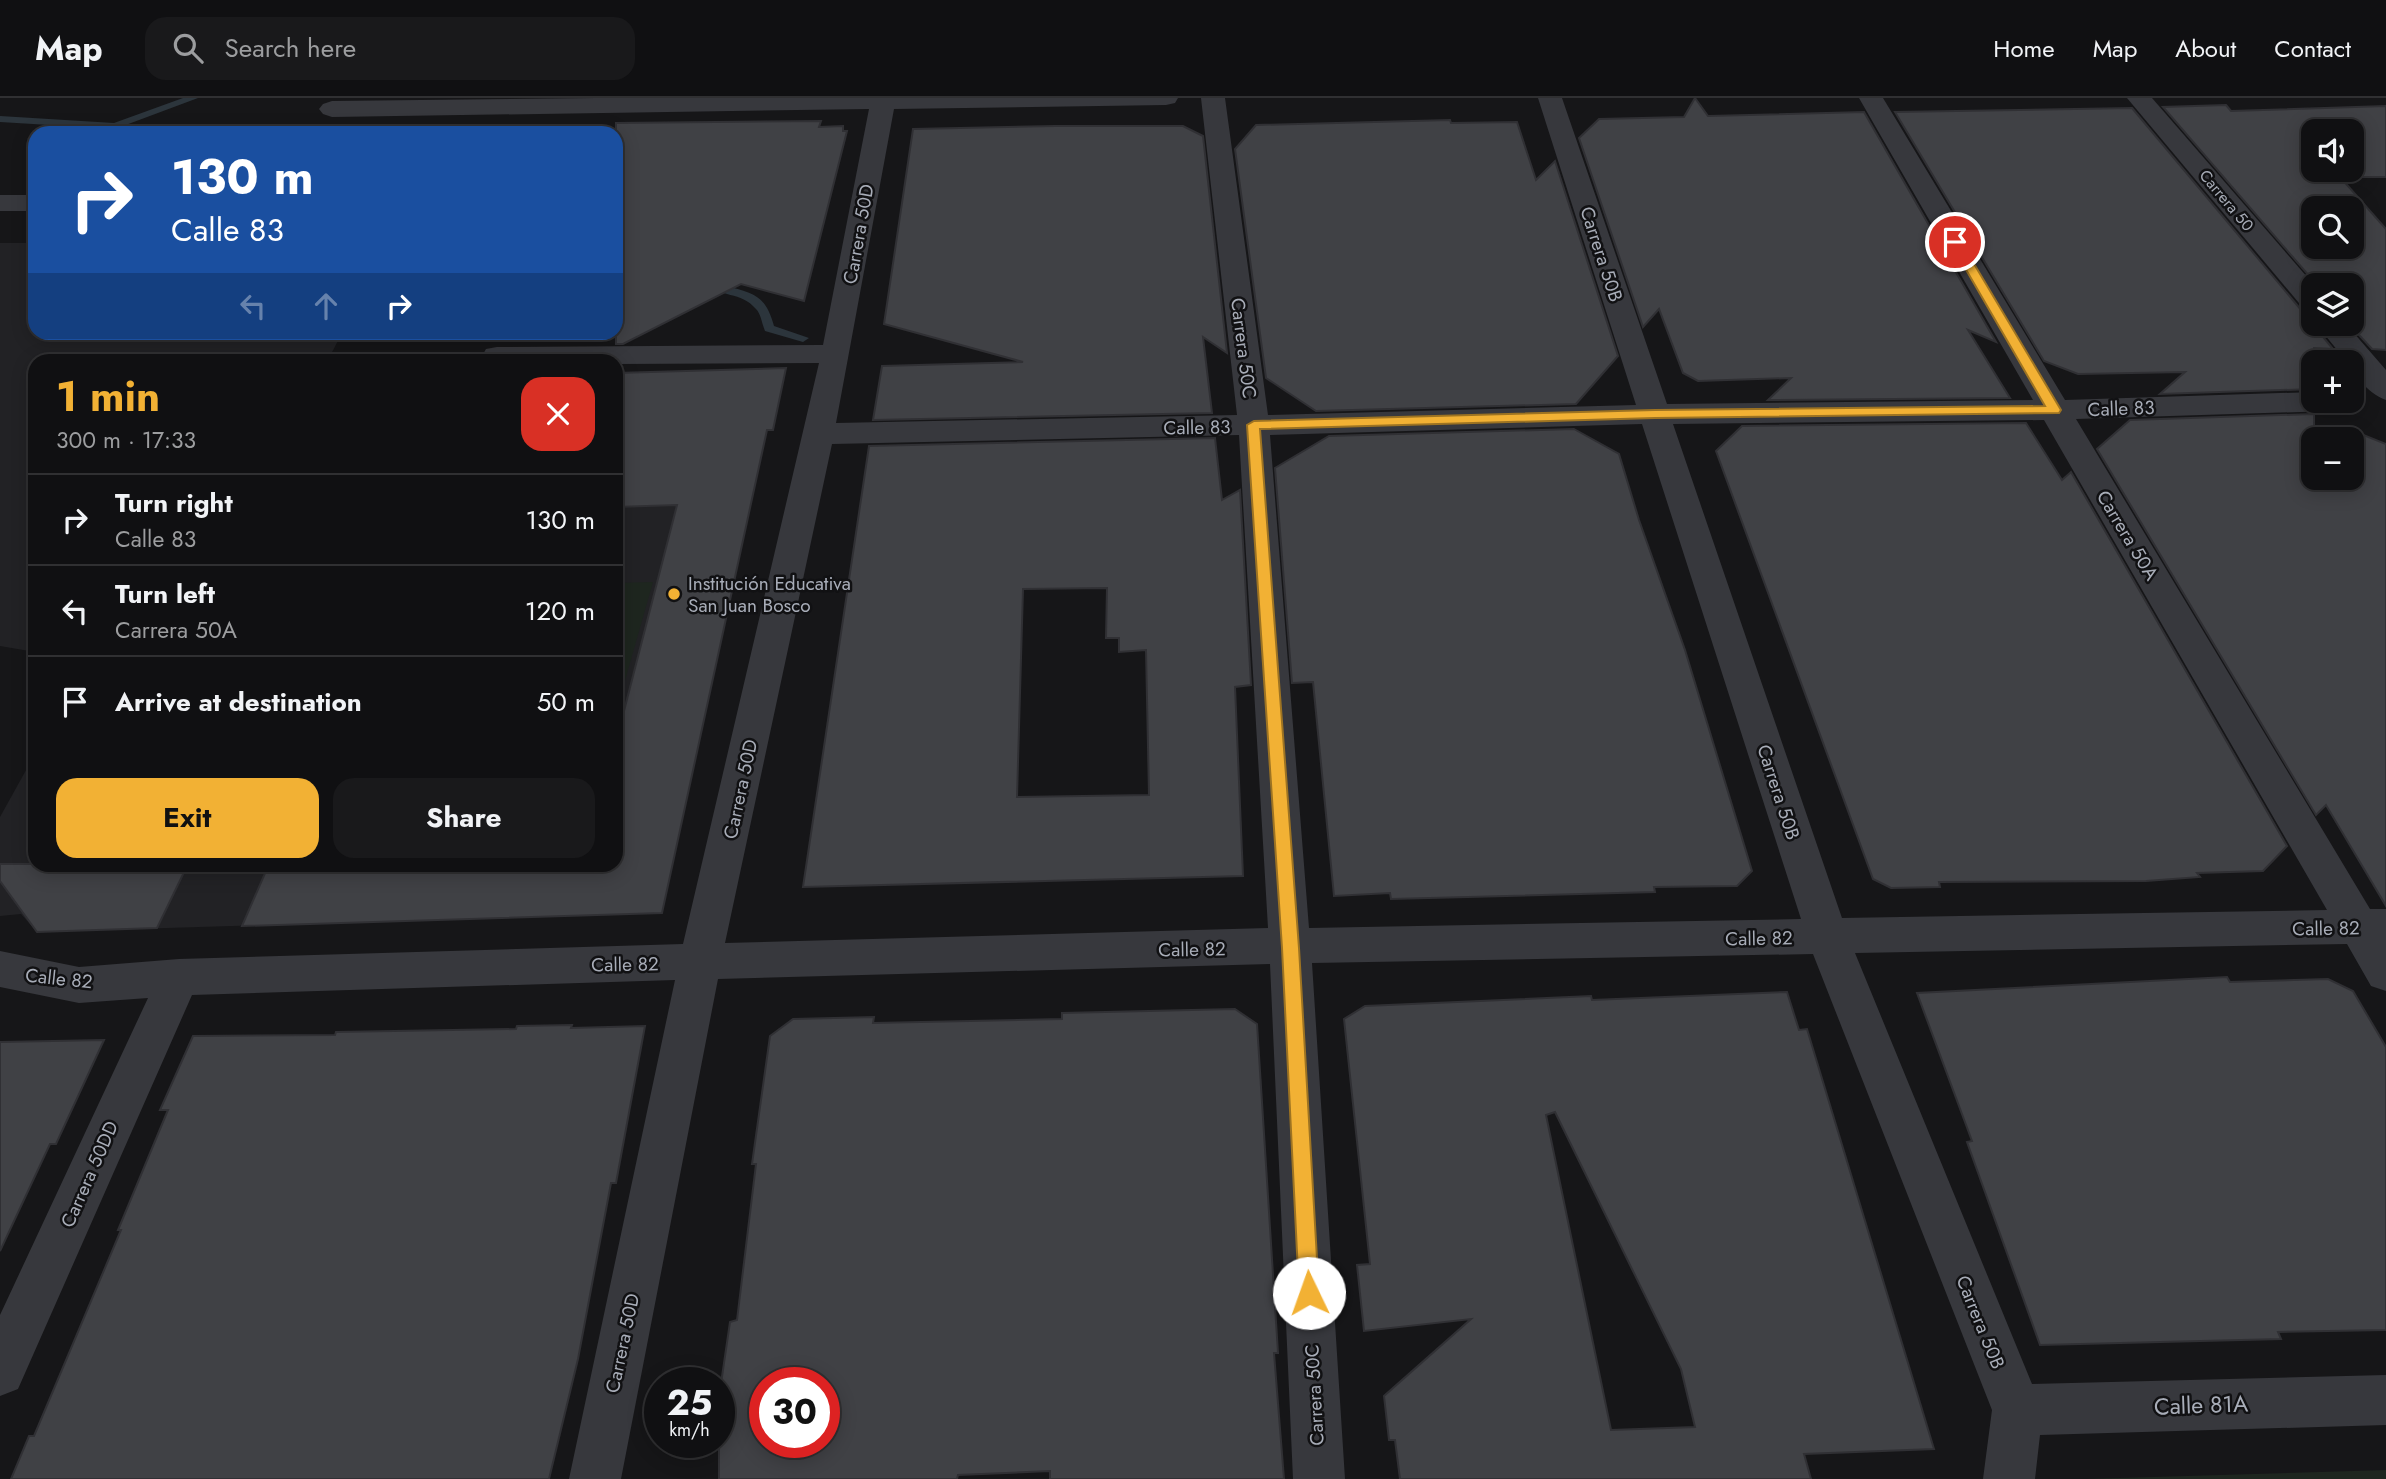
<!DOCTYPE html>
<meta charset="utf-8">
<style>
:root{--surface:#101012;--page:#19191b;--text:#f1f3f6;--muted:#9c9d9f;--line:#303032;--accent:#f2b134}
body{margin:0;font-family:Jost,sans-serif;background:var(--page);color:var(--text);height:100vh;display:flex;flex-direction:column;font-size:26px;white-space:nowrap}
*{box-sizing:border-box;margin:0}
p{font-size:23px;color:var(--muted)}
.icon{flex:none;width:38px;height:38px;fill:none;stroke:currentColor;stroke-width:2;stroke-linecap:round;stroke-linejoin:round}
.map{position:relative;flex:1;overflow:hidden}
.drawer{position:absolute;left:28px;top:256px;width:595px;height:518px;display:flex;flex-direction:column;background:var(--surface);border-radius:21px;box-shadow:0 4px 18px #0003,0 0 0 2px var(--line)}
.drawer>*{flex:none}
.guide{position:absolute;left:28px;top:28px;width:595px;height:214px;border-radius:21px;box-shadow:0 4px 18px #0003,0 0 0 2px var(--line);background:#1a4fa0;color:#fff;overflow:hidden}
.tools{position:absolute;left:2301px;top:21px;display:grid;gap:14px}
.tools a{display:grid;place-items:center;width:63px;height:63px;border-radius:14px;background:var(--surface);box-shadow:0 4px 18px #0003,0 0 0 2px var(--line);font-size:35px}
.speed{position:absolute;left:644px;top:1269px;display:flex;gap:14px;font-size:35px;font-weight:700;text-align:center}
.speed>*{display:grid;place-content:center;width:91px;height:91px;border-radius:50%;background:var(--surface);box-shadow:0 4px 18px #0003,0 0 0 2px var(--line);line-height:1}
.speed small{font-size:18px;font-weight:400}
.speed .limit{border:10px solid #d22;background:#fff;color:#111}
.pin{position:absolute;display:grid;place-items:center;width:60px;height:60px;color:#fff;margin:-30px;border:4px solid #fff;border-radius:50%;box-shadow:0 2px 7px #0007}
.me{position:absolute;width:77px;margin:-38px;rotate:357deg;stroke-linejoin:round;filter:drop-shadow(0 0 5px #0008)}
.turn{display:flex;align-items:center;gap:24px;height:147px;padding:0 28px;font-size:32px}
.turn .icon{width:91px;height:91px;stroke-width:2.5}
.turn b{display:block;font-size:49px;line-height:60px}
.lanes{display:flex;align-items:center;height:66px;padding:0 28px;background:#0003;justify-content:center;gap:35px;direction:ltr}
.lanes .off{opacity:.35}
.round{display:grid;place-items:center;flex:none;width:74px;height:74px;border-radius:21px;background:var(--page)}
.summary{display:flex;align-items:center;justify-content:space-between;height:119px;padding:0 28px}
h1{font-size:42px;font-weight:700;line-height:52px;color:var(--accent)}
.cta{display:flex;gap:14px;margin-top:auto;padding:14px 28px}
.cta a{flex:1;height:80px;border-radius:21px;background:var(--accent);color:#111;font-size:28px;font-weight:700;line-height:80px;text-align:center}
.cta a+a{background:var(--page);color:var(--text)}
ul{padding:0;list-style:none}
li{display:flex;align-items:center;gap:21px;height:91px;padding:0 28px;border-top:2px solid var(--line)}
li div{flex:1}
li b{display:block;font-size:26px}
li em{font-style:normal}
header{display:flex;align-items:center;gap:42px;box-sizing:border-box;height:98px;padding:0 35px;background:var(--surface);border-bottom:2px solid var(--line)}
header strong{font-size:33px}
nav{display:flex;gap:38px;margin-inline-start:auto;font-size:24px}
.search{width:490px;height:63px;background:var(--page);display:flex;align-items:center;gap:18px;box-sizing:border-box;padding:0 24px;border-radius:21px;color:var(--muted);font-size:26px}
.map>svg:first-child{display:block}
.built{fill:#222225}
.green{fill:#1e261f}
.lines{fill:none;stroke-linecap:round;stroke-linejoin:round}
.stream{fill:#2c353c;fill-rule:evenodd}
.building{fill:#404145;stroke:#303034;stroke-width:2;fill-rule:evenodd}
.minor{fill:#37383d;fill-rule:evenodd}
.route{fill:#f2b134;stroke:#9d7322;stroke-width:2}
.poi-dot{fill:#f2b134;stroke:#111113;stroke-width:2.5}
.labels{text-anchor:middle;stroke-width:5;stroke-linejoin:round;paint-order:stroke}
.far-street-label{font-size:16px;fill:#a8adb8;stroke:#111113}
.street-label{font-size:19px;fill:#a8adb8;stroke:#111113}
.poi-label{font-size:19px;fill:#a8adb8;stroke:#111113;text-anchor:start}
.near-street-label{font-size:23px;fill:#a8adb8;stroke:#111113}
</style>
<header>
<strong>Map</strong>
<div class="search"><svg class="icon" aria-label="search" viewBox="0 0 24 24"><circle cx="10" cy="10" r="6"/><path d="M15 15l6 6"/></svg>Search here</div>
<nav><a>Home</a><a>Map</a><a>About</a><a>Contact</a></nav>
</header>
<div class="map">
<svg width="2386" height="1381" viewBox="0 0 2386 1381">
<rect width="100%" height="100%" fill="#161618"/>
<!-- built -->
<g class="built">
<polygon points="0,145 35,145 35,234 342,235 328,262 35,262 35,554 0,548"/>
<polygon points="767,332 662,815 37,834 21,816 0,818 0,719 35,656 35,766 616,766 616,336"/>
</g>
<!-- green -->
<g class="green">
<polygon points="653,484 616,614 616,485"/>
<polygon points="2386,1372 2386,1381 2085,1381"/>
</g>
<g class="lines">
<!-- stream -->
<g class="stream">
<polygon points="183,0 198,0 115,31 0,24 0,18 114,25"/>
<path d="M711,181C716,183 721,187 726,188C754,195 766,198 774,228L809,240L803,244L765,233C762,226 761,216 756,211C741,193 720,200 705,185Z"/>
</g>
</g>
<!-- building -->
<g class="building">
<polygon points="1695,0 1708,18 1864,14 1996,244 1968,232 2010,300 1768,302 1791,280 1698,283 1683,275 1659,211 1643,229 1579,40 1599,21 1684,19"/>
<path d="M2226,7L2231,13L2386,8V79H2340L2386,131V252L2372,251L2349,226H2352V187H2317L2163,9ZM2314,33H2352V72H2314ZM2314,110H2352V149H2314Z"/>
<polygon points="2132,10 2302,213 2314,216 2314,228 2333,251 2314,250 2314,291 2160,296 2185,274 2078,276 2044,263 1895,14"/>
<polygon points="1450,22 1451,25 1517,24 1536,82 1555,63 1618,258 1576,306 1316,313 1266,280 1235,51 1256,27"/>
<polygon points="821,23 819,29 843,28 843,33 847,33 804,203 741,186 623,246 616,246 616,25"/>
<polygon points="1055,28 1183,28 1203,38 1227,255 1203,239 1212,315 873,322 882,268 1023,264 884,226 913,31"/>
<polygon points="786,270 773,332 767,332 662,815 242,828 269,766 616,766 616,644 677,407 616,409 616,275"/>
<path d="M2314,316V336L2356,334L2386,346V808L2326,707L2316,717L2097,351L2130,322ZM2314,341H2352V380H2314Z"/>
<polygon points="2026,325 2062,382 2071,374 2287,748 2263,773 2197,775 2200,779 2146,783 1939,784 1940,789 1891,790 1873,781 1716,353 1742,328"/>
<polygon points="1574,331 1619,356 1639,422 1685,552 1752,773 1737,788 1654,789 1655,794 1391,801 1390,795 1334,798 1313,584 1292,585 1275,370 1329,338"/>
<path d="M1215,340L1222,402L1240,392L1251,587L1235,589L1243,778L803,789L869,348ZM1107,490L1106,540H1119V554L1146,552L1149,697L1017,699L1023,491Z"/>
<polygon points="0,766 188,766 157,830 37,834 0,783"/>
<polygon points="2227,879 2230,884 2328,881 2353,893 2386,949 2386,1232 2278,1234 2281,1241 2040,1247 1967,1044 1972,1043 1917,895"/>
<path d="M1787,894L1799,932L1807,931L1934,1351L1804,1356L1811,1381H1400L1395,1342H1389L1384,1298L1471,1221L1364,1233L1357,1167L1370,1166L1344,921L1365,908L1591,898L1592,902ZM1555,1014L1681,1271L1695,1329L1611,1332L1546,1017Z"/>
<path d="M1235,911L1257,926L1278,1255H1274L1284,1381H1050V1373L958,1377L957,1381H719V1299L730,1224L737,1222L756,1066H752L770,938L793,921L874,919L873,925L1062,921V915ZM765,1284H824V1344H765Z"/>
<polygon points="572,927 571,930 645,928 616,1085 611,1085 578,1261 549,1381 11,1381 29,1338 34,1338 121,1132 118,1132 168,1012 160,1012 193,938 335,937 336,934 516,931 517,928"/>
<polygon points="104,942 56,1046 50,1046 0,1153 0,944"/>
</g>
<g class="lines">
<!-- minor -->
<g class="minor">
<path d="M596,0H1178L1175,5L1166,7L894,11L836,325L1237,317L1201,0H1225L1268,317L1636,307L1538,0H1562L1667,306L2033,302L1859,0H1883L2065,302L2314,294V303H2346L2342,310L2331,313L2076,321L2370,811H2386V893L2371,888L2347,846L1855,855L2032,1286L2386,1277V1327L2040,1337L2035,1381H1983L1992,1312L1813,856L1312,865L1345,1381H1293L1270,866L718,881L621,1381H569L675,882L192,897L18,1291L0,1298V1217L148,900L79,905L0,889V853L79,869L179,861L683,846L819,265L616,266V262H485L482,258L486,251L497,249L823,247L869,11L332,19L323,16L319,11L323,6L332,3ZM2044,322L2327,812L1842,820L1673,326ZM1642,326L1801,821L1309,830L1270,337ZM1239,337L1268,830L725,845L832,346Z"/>
<polygon points="2127,0 2152,0 2314,187 2314,214 2304,211"/>
<rect x="0" y="97" width="35" height="16"/>
<path d="M2316,226H2346L2386,272V302C2373,298 2352,279 2352,264H2347Z"/>
</g>
</g>
<!-- route -->
<polygon class="route" points="1955,141 1961,144 2061,312 2059,315 1655,320 1260,331 1299,850 1319,1195 1316,1202 1309,1205 1302,1202 1299,1195 1282,850 1247,327 1254,323 1655,312 2045,308 1950,144"/>
<!-- markers -->
<circle class="poi-dot" cx="674" cy="496" r="7"/>
<g class="labels">
<!-- far-street labels -->
<g class="far-street-label">
<text transform="translate(2227 102) rotate(50)" y="6">Carrera 50</text>
</g>
<!-- street labels -->
<g class="street-label">
<text transform="translate(858 136) rotate(-80)" y="7">Carrera 50D</text>
<text transform="translate(1602 156) rotate(72)" y="7">Carrera 50B</text>
<text transform="translate(1244 250) rotate(83)" y="7">Carrera 50C</text>
<text transform="translate(2121 310) rotate(-2)" y="7">Calle 83</text>
<text transform="translate(1197 329) rotate(-1)" y="7">Calle 83</text>
<text transform="translate(2128 437) rotate(59)" y="7">Carrera 50A</text>
<text transform="translate(740 691) rotate(-78)" y="7">Carrera 50D</text>
<text transform="translate(1779 694) rotate(72)" y="7">Carrera 50B</text>
<text transform="translate(2326 830) rotate(-1)" y="7">Calle 82</text>
<text transform="translate(1759 840) rotate(-1)" y="7">Calle 82</text>
<text transform="translate(1192 851) rotate(-1)" y="7">Calle 82</text>
<text transform="translate(625 866) rotate(-1)" y="7">Calle 82</text>
<text transform="translate(59 880) rotate(6)" y="7">Calle 82</text>
<text transform="translate(89 1076) rotate(-66)" y="7">Carrera 50DD</text>
<text transform="translate(1981 1224) rotate(68)" y="7">Carrera 50B</text>
<text transform="translate(622 1245) rotate(-78)" y="7">Carrera 50D</text>
<text transform="translate(1314 1297) rotate(-93)" y="7">Carrera 50C</text>
</g>
<!-- poi labels -->
<g class="poi-label">
<text x="688" y="492">Institución Educativa<tspan x="688" dy="22">San Juan Bosco</tspan></text>
</g>
<!-- near-street labels -->
<g class="near-street-label">
<text transform="translate(2201 1307) rotate(-2)" y="8">Calle 81A</text>
</g>
</g>
</svg>
<div class="tools">
<a><svg class="icon" aria-label="sound" viewBox="0 0 24 24"><path d="M4 9h4l5-4v14l-5-4H4zM17 9q2 3 0 6"/></svg></a>
<a><svg class="icon" aria-label="search" viewBox="0 0 24 24"><circle cx="10" cy="10" r="6"/><path d="M15 15l6 6"/></svg></a>
<a><svg class="icon" aria-label="layers" viewBox="0 0 24 24"><path d="M12 4l9 5-9 5-9-5zM3 14l9 5 9-5"/></svg></a>
<a>+</a>
<a>−</a>
</div>
<div class="speed"><div>25<small>km/h</small></div><div class="limit">30</div></div>
<div class="pin" style="left:1955px;top:144px;background:#d93025"><svg class="icon" aria-label="arrive" viewBox="0 0 24 24"><path d="M6 21V4h12l-3 4 3 4H6"/></svg></div>
<svg class="me" style="left:1309px;top:1195px" viewBox="-20 -20 40 40"><circle r="19" fill="#fff"/><path d="M0-13L10 11 0 6-10 11z" fill="#f2b134"/></svg>
<div class="guide">
<div class="turn"><svg class="icon" aria-label="right" viewBox="0 0 24 24"><path d="M7 20v-9h11M14 6l5 5-5 5"/></svg><div><b>130 m</b>Calle 83</div></div>
<div class="lanes"><svg class="icon off" aria-label="left" viewBox="0 0 24 24"><path d="M17 20v-9H6M10 6l-5 5 5 5"/></svg><svg class="icon off" aria-label="ahead" viewBox="0 0 24 24"><path d="M12 20V5M6 11l6-6 6 6"/></svg><svg class="icon" aria-label="right" viewBox="0 0 24 24"><path d="M7 20v-9h11M14 6l5 5-5 5"/></svg></div>
</div>
<section class="drawer">
<div class="summary"><div><h1>1 min</h1><p>300 m · 17:33</p></div><a class="round" style="background:#d93025;color:#fff"><svg class="icon" aria-label="close" viewBox="0 0 24 24"><path d="M6 6l12 12M18 6L6 18"/></svg></a></div>
<ul>
<li><svg class="icon" aria-label="right" viewBox="0 0 24 24"><path d="M7 20v-9h11M14 6l5 5-5 5"/></svg><div><b>Turn right</b><p>Calle 83</p></div><em>130 m</em></li>
<li><svg class="icon" aria-label="left" viewBox="0 0 24 24"><path d="M17 20v-9H6M10 6l-5 5 5 5"/></svg><div><b>Turn left</b><p>Carrera 50A</p></div><em>120 m</em></li>
<li><svg class="icon" aria-label="arrive" viewBox="0 0 24 24"><path d="M6 21V4h12l-3 4 3 4H6"/></svg><div><b>Arrive at destination</b></div><em>50 m</em></li>
</ul>
<div class="cta"><a>Exit</a><a>Share</a></div>
</section>
</div>
